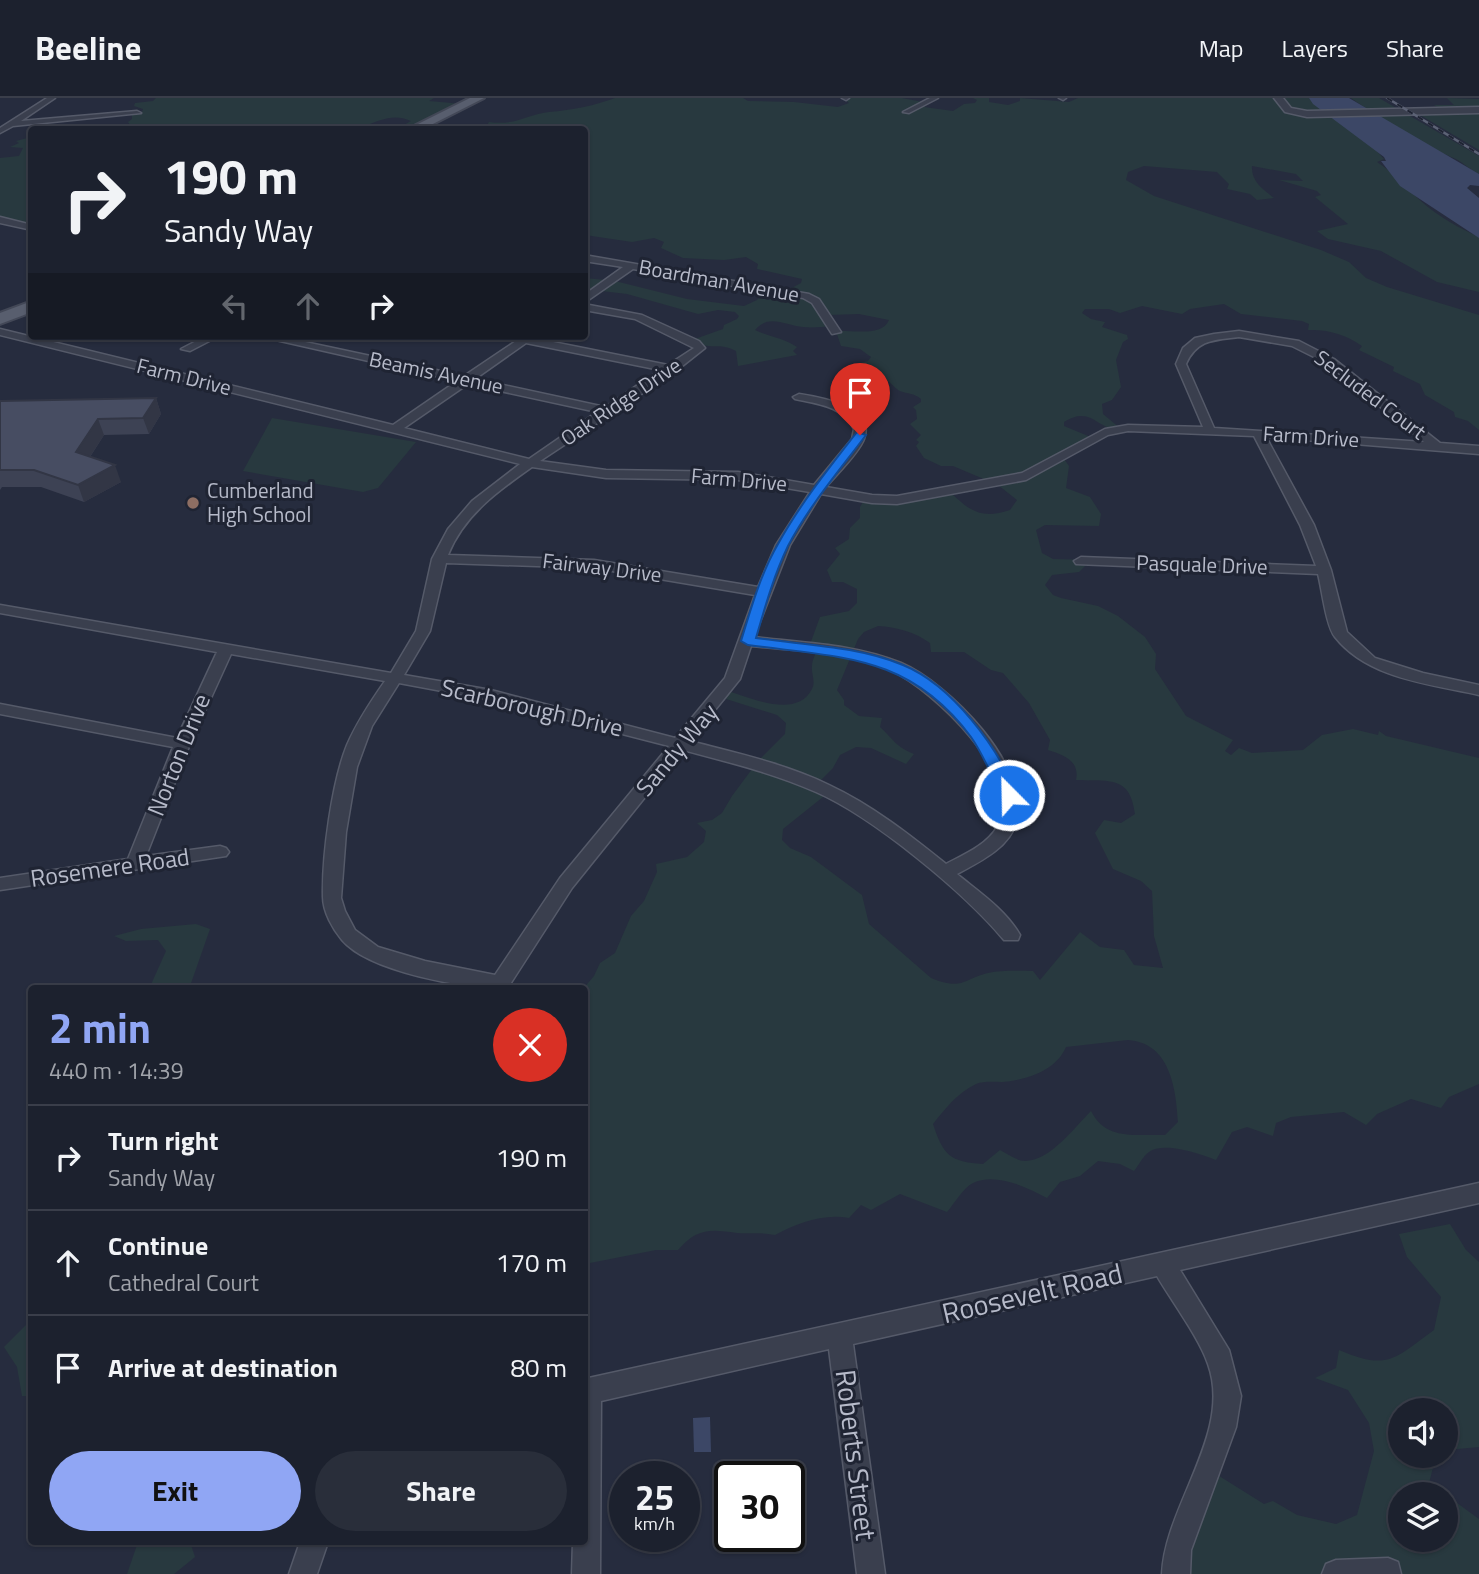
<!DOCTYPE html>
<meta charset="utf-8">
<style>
:root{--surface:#1c212e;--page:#292e3a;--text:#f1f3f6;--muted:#a0a3aa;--line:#3a3e4a;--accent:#90a6f4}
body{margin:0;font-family:"Titillium Web",sans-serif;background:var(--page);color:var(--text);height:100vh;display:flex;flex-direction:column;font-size:26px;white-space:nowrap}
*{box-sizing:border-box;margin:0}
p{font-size:23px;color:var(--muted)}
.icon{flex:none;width:38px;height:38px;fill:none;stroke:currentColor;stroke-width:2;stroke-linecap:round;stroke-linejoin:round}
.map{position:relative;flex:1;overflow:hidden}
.panel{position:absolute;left:28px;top:887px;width:560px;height:560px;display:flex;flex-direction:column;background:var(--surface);border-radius:7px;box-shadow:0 2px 5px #0004,0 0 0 2px var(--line)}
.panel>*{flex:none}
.hud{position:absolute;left:28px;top:28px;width:560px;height:214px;border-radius:7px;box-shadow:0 2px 5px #0004,0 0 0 2px var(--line);background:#1c212e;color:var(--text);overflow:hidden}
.buttons{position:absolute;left:1388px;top:1300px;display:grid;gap:14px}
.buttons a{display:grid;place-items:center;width:70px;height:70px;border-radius:50%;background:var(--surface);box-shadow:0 2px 5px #0004,0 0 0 2px var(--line);font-size:35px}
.speed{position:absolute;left:609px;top:1363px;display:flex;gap:14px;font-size:35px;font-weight:700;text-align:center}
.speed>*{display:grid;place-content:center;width:91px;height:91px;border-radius:50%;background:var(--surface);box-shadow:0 2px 5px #0004,0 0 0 2px var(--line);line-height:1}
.speed small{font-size:18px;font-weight:400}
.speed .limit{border:4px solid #111;border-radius:10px;background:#fff;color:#111}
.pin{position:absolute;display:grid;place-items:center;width:60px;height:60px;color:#fff;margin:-72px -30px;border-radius:50% 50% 50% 0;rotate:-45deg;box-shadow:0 0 7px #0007}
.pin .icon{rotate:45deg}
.me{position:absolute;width:77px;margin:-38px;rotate:337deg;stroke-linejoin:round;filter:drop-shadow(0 0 5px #0008)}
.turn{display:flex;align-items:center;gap:24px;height:147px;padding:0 21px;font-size:32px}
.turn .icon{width:91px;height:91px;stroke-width:2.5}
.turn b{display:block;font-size:49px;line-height:60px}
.lanes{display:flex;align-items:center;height:66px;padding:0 21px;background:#0003;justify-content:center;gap:35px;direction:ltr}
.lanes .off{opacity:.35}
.round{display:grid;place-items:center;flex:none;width:74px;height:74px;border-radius:37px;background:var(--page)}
.summary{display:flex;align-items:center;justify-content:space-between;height:119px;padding:0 21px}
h1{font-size:42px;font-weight:700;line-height:52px;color:var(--accent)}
.action{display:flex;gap:14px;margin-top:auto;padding:14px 21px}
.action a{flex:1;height:80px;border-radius:42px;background:var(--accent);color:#111;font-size:28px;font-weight:700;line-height:80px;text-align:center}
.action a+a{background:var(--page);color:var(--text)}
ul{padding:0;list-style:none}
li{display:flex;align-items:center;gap:21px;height:105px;padding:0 21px;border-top:2px solid var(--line)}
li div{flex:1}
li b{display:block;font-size:26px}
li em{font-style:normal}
header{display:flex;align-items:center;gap:42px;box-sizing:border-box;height:98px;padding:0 35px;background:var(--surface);border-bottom:2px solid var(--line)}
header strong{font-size:33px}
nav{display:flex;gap:38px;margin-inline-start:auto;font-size:24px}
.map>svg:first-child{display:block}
.green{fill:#28393f;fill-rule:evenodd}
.water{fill:#3c4766}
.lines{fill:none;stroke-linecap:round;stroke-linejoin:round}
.minor-casing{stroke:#555a69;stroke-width:3}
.tertiary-casing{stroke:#555a69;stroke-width:3}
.primary-casing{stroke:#434857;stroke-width:4}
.minor{fill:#3a3f4e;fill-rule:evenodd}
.tertiary{fill:#3a3f4e;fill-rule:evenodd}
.primary{fill:#585e6e;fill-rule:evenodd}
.rail-casing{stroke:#5c6275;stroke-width:2.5}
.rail{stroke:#1f2433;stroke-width:2;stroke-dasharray:6;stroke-linecap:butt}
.wall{fill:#3d4254}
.shaded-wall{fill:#323645}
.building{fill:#474d62;stroke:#323645;stroke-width:2}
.route{fill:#1a73e8;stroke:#114b97;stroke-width:2}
.education-dot{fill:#8d6e63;stroke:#1f2433;stroke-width:2.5}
.labels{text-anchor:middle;stroke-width:6;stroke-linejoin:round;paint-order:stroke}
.far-street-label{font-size:21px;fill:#b6bac9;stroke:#1f2433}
.far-poi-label{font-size:21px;fill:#b6bac9;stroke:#1f2433;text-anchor:start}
.street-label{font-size:24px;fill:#b6bac9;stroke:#1f2433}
.near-street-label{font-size:28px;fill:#b6bac9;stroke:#1f2433}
</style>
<header>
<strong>Beeline</strong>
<nav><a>Map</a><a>Layers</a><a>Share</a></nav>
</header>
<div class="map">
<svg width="1479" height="1476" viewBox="0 0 1479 1476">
<rect width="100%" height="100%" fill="#262c3e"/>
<!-- green -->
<g class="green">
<path d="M156,0H434L429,3L463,6L418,28L404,27L411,23C394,15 380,22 365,28L370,31L368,32H108L130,27L128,24L132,21V16L142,14L143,11L134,8L135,5L153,3Z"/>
<path d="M615,0H743L748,3L794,4L838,9L849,5L843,0H902L928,5L924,9L953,13L964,6L975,5L977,2L973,0H989V4L1008,7L1020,3V0L1069,4L1078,0H1309L1374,50L1384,61L1377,64C1395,76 1406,90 1422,104C1439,119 1459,130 1479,139V194L1437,184L1381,153L1328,141L1317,133L1348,126L1315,99L1321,97L1317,93L1279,82L1303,83L1296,76L1252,68C1251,83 1262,91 1274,100L1257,102L1250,96L1227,91L1229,86L1217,74L1144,68L1128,74L1126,82L1154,98L1321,152L1349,164L1366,180L1387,189L1479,217V332L1468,323L1455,319L1454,314L1425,297L1420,286L1393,273L1394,269L1359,252L1362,248C1347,237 1328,231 1308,232L1309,226L1302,223L1241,216L1224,206L1190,211L1182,216L1142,208L1120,215L1109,211H1085L1082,215L1091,221L1105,224L1102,229L1127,237L1128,241L1123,244L1116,262L1121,289L1112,302L1102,306L1103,316L1121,331C1098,334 1092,306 1064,324V328L1093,340L1064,361L1069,368L1066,390L1090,399L1101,416L1099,428L1045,427L1036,432L1042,455L1053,461L1091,462L1079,474L1052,477L1045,487L1053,497L1061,500L1098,508L1118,518L1145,539L1156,556L1155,571L1186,618L1233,642L1225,653L1231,657L1239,650L1252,655L1303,652L1322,637L1353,631L1378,637L1379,633L1386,638L1479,660V986L1449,999L1441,1010L1411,1001L1377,1016L1366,1027L1344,1014L1291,1019L1276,1025L1273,1038L1247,1029L1232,1034L1216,1062C1201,1056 1163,1043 1149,1054C1143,1058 1139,1067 1134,1073L1120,1066L1098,1063L1080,1078L1060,1084L1047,1100C1027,1089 995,1074 973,1085C963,1090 954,1106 947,1114L900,1096L871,1112L861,1107L849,1120C824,1115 797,1125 775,1137C760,1134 751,1136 737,1135C710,1131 697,1130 678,1152H656L585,1166L583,891L594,878L600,865L615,855L631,818L644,803L657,774L656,766L687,759L704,744L706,733L697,725L712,722L722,715L732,698L758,663L785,636L786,625L777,617L723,600L728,593C751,600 797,621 812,591C816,583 811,576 812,568C812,563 815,557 817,552L809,549L820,519L849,513L857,505V491L843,484H832L827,472L840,456L835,450L849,441L850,430L860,420V409L866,399L890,401L951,395C971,414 982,421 1010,412L1017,402L998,387L953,368H941L924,360L916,348L919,344L916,342L921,337L910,326L917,321L916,312L913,309L921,304V301C914,295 908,296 900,293C894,290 889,282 882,279C870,274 861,280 852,267L868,263L871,259L860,251L841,248L836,233C853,232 882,239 889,222L859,216L829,217L832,228C822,229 812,230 803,229C786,228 769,215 755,232C769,239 784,240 797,249L793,253L797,257L738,268L736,253C717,243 710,254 692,242L723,231L724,227L737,221L739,218L735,214L718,212L698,216L627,196L585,191V180L615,183L687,201L744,208L757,202L767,191L786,193L801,185L802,181L757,171L758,166L746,159L724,162L683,160L661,150L664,144L654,140L632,144L585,137L584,32L488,31L487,27L489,24C515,28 525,17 549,14C573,12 593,8 615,0ZM878,528C896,529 915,534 930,545L931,554H964L991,572L1003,575L1029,605L1050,642L1048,652C1064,657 1080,663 1076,682C1108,684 1130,676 1135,716L1121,725L1104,722L1095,735L1113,771L1141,783L1152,793L1154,838L1163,870L1134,867L1124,852L1100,849L1080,834L1040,882L1033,873C1019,873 1002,872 988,875C963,881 963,893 931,880L869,826L862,797L811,759L790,750L782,742L783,731L828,695L816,687L833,670L840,657L856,649L871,650L906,666L914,656C897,650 892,640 880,629L882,620L859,618L844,607V602L837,592L858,541L864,534ZM1128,942C1170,945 1176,990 1178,1024L1165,1037C1135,1036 1106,1043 1091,1013C1075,1029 1050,1063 1025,1063C1017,1063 1008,1056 1000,1052L983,1066C950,1064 943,1057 933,1026C945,1011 957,995 976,986C983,983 994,984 1002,984C1026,982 1056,973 1066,949Z"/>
<path d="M1351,0H1379L1479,58V76C1470,72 1464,65 1456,61C1422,47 1381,21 1351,0Z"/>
<polygon points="1447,0 1479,1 1479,52 1415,14 1442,12 1434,7 1454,7"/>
<polygon points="31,39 31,128 0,119 0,60 19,58 23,50 10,49 19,45 16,43"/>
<polygon points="272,320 416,344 378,390 363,394 243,373"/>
<polygon points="196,826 210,831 189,891 149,891 166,853 158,842 126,843 114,838 141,831"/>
<path d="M1450,1126L1466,1152L1479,1164V1349L1446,1352V1312H1400V1358H1436L1429,1385L1445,1396H1400V1442H1446V1397L1479,1421V1476H1177L1216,1376L1264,1406L1273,1403L1297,1417L1336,1426L1357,1417L1374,1353L1369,1325L1348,1292L1315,1280L1336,1270L1339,1252C1388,1273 1394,1261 1434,1232L1441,1199L1407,1159L1399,1136Z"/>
<polygon points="31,1215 31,1298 22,1298 17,1269 4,1249 27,1226"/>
<polygon points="138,1444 190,1444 195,1459 174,1476 127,1476"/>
</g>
<!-- water -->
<g class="water">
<polygon points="1309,0 1349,0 1479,76 1479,88 1470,87 1467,90 1479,100 1479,140 1400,88 1381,63 1386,63 1384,59 1313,6"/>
<polygon points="710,1319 711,1354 694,1354 693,1320"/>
</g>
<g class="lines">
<!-- minor casing -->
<g class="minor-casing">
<g id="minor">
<polygon points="47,0 55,0 21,23 137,13 141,15 13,28 0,35 0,30"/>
<polygon points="842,0 849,0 846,2"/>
<polygon points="930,0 938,0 909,15 903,14"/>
<polygon points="1059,0 1066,0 1063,2"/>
<polygon points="0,119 32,127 32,132 0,125"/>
<polygon points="584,157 809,196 819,201 841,234 832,236 812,205 803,200 633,171 584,205 584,197 623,169 584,163"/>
<path d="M584,206L642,217L699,243L705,250L676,273L540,363L606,372L738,374L814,387L852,341L854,331C843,308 818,306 795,301L793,299L799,296C819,299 876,309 864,341C859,355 836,377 826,389L872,397L897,398L1022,375L1105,331L1128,327L1203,329L1176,266L1183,250L1195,240L1214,236L1239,233L1299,243L1334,261L1440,345L1479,348V356L1266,339L1314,427L1331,472L1347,534L1375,560L1423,575L1479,587V597C1431,586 1368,581 1335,539C1326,528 1322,491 1318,476L1076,466L1074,463L1081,459L1316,468L1300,427L1254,338L1128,333L1108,337L1026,382L897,406L872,405L821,396L790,447L754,539C803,545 855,546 901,565C948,585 1032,669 1016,725C1009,750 979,764 957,776C979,794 1006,812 1020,837L1018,842H1004C964,794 873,719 816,694C773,675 728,664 683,652L572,790L507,891C467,891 369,874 342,842C333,831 323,814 323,799C322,758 332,684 347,647C357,624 371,603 385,583L231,556L190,646L146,758L220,748L226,750L229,754L226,758L0,792V780L128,761L173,649L0,616V606L177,640L217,554L0,515V507L391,575L416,533L432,461L448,431L472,403L520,366L0,237V231L393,327L457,283L258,238H277L464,278L516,243L500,238H535L533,240L668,267L694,250L635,221L584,212ZM1239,239L1292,248L1326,265L1424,344L1214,330L1186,266C1197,241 1215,242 1239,239ZM526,245L660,272L605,309L475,281ZM468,286L597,314L529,361L404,330ZM532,369L606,380L738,382L810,394L776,447L758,489L594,462L448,457C464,417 498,393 532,369ZM446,465L594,470L755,497L725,580L675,640L491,592L404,577L430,533ZM751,548C797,553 849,553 892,573C933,592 1026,679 997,729C987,747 963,757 946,766C910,737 872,707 829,687C786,666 736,655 690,643L740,581ZM399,585L490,602L669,648L560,780L495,877L425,863L378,849L355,832L345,813L341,800L346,734L357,669L372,628Z"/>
<polygon points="206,238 219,238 190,253 181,251"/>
<path d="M1479,1085V1105L1180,1172L1229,1252L1241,1298L1236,1329L1191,1452L1190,1476H1162C1165,1407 1233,1335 1208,1266C1200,1241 1171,1202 1157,1178L853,1246L885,1476H857L829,1251L601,1303L600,1476H572L573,1444H584V1281Z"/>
<polygon points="300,1444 328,1444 317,1476 289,1476"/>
<polygon points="1388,1460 1398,1464 1401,1476 1322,1476 1326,1466 1336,1462"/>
</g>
</g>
<!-- tertiary casing -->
<g class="tertiary-casing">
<polygon id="tertiary" points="1274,0 1283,0 1291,10 1307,13 1479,9 1479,15 1307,19 1285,14"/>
</g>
<!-- primary casing -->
<g class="primary-casing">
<g id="primary">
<polygon points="470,0 484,0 421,32 406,32"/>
<polygon points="32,203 32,214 0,226 0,215"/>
</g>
</g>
<!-- minor -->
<use href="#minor" class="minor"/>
<!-- tertiary -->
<use href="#tertiary" class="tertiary"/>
<!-- primary -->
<use href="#primary" class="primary"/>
<!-- rail casing -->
<g class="rail-casing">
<polyline id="rail" points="1387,0 1479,56"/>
</g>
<!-- rail -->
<use href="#rail" class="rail"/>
</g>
<!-- wall -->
<polygon class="wall" points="156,300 161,316 149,336 104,337 90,359 121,384 84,404 41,389 2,389 0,392 0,303"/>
<!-- shaded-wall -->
<g class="shaded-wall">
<polygon points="156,300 161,316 149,336 143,320"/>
<polygon points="98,321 104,337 82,371 76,354"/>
<polygon points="115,367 121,384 84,404 78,387"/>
</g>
<!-- building -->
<polygon class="building" points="156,300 143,320 98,321 76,354 115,367 78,387 34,372 0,372 0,303"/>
<!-- route -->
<path class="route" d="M857,334L866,337C839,373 809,408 788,448C774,477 765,509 756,540C804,547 857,548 903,567C952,587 998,649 1017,697L1014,700H1003C992,680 985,659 971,639C909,556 842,560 748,547L741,543C751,510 761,475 778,446C800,406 829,370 857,334Z"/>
<!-- markers -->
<circle class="education-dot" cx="193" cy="405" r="7"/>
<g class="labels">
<!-- far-street labels -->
<g class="far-street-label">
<text transform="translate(719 183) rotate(10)" y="7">Boardman Avenue</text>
<text transform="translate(436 275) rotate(12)" y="7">Beamis Avenue</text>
<text transform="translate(184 279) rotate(14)" y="7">Farm Drive</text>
<text transform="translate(1370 297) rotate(37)" y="7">Secluded Court</text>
<text transform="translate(621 304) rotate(-34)" y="7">Oak Ridge Drive</text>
<text transform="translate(1311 339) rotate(4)" y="7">Farm Drive</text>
<text transform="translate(739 382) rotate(5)" y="7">Farm Drive</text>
<text transform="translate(1202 467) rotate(2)" y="7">Pasquale Drive</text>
<text transform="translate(602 470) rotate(7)" y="7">Fairway Drive</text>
</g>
<!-- far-poi labels -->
<g class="far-poi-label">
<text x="207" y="400">Cumberland<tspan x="207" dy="24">High School</tspan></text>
</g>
<!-- street labels -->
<g class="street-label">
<text transform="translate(532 610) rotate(13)" y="8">Scarborough Drive</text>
<text transform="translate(677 652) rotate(-50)" y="8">Sandy Way</text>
<text transform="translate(179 657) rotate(-68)" y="8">Norton Drive</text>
<text transform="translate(110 770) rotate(-8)" y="8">Rosemere Road</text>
</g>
<!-- near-street labels -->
<g class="near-street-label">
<text transform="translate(1032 1195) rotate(-13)" y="10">Roosevelt Road</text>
<text transform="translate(856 1357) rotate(83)" y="10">Roberts Street</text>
</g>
</g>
</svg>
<div class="buttons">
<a><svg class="icon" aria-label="sound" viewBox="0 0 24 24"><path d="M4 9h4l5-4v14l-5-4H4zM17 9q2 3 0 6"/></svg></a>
<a><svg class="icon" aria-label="layers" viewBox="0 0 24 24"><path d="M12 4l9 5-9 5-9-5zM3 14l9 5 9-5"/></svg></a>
</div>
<div class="speed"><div>25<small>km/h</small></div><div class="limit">30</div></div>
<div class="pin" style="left:860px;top:337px;background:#d93025"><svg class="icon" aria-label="arrive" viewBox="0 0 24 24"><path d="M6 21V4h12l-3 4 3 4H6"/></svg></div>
<svg class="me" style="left:1009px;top:697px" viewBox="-20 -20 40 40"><circle r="17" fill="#1a73e8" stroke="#fff" stroke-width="3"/><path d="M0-11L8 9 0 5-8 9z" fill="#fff"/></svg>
<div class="hud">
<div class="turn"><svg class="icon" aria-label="right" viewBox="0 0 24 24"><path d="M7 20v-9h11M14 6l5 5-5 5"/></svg><div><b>190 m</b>Sandy Way</div></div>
<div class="lanes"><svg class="icon off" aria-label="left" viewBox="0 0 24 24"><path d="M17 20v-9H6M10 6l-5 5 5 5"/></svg><svg class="icon off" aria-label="ahead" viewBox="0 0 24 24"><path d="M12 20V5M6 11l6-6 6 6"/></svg><svg class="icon" aria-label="right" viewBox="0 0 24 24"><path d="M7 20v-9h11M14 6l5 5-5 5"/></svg></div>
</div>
<section class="panel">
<div class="summary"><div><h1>2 min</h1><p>440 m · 14:39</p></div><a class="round" style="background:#d93025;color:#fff"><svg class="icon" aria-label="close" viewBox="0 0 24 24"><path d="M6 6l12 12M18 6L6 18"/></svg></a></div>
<ul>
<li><svg class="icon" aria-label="right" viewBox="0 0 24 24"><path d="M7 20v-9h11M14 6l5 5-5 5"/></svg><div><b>Turn right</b><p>Sandy Way</p></div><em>190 m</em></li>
<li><svg class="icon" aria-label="ahead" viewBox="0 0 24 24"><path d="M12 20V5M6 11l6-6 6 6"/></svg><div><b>Continue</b><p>Cathedral Court</p></div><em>170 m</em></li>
<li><svg class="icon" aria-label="arrive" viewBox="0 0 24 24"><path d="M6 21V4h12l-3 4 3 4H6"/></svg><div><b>Arrive at destination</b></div><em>80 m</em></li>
</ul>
<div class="action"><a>Exit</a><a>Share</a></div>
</section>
</div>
